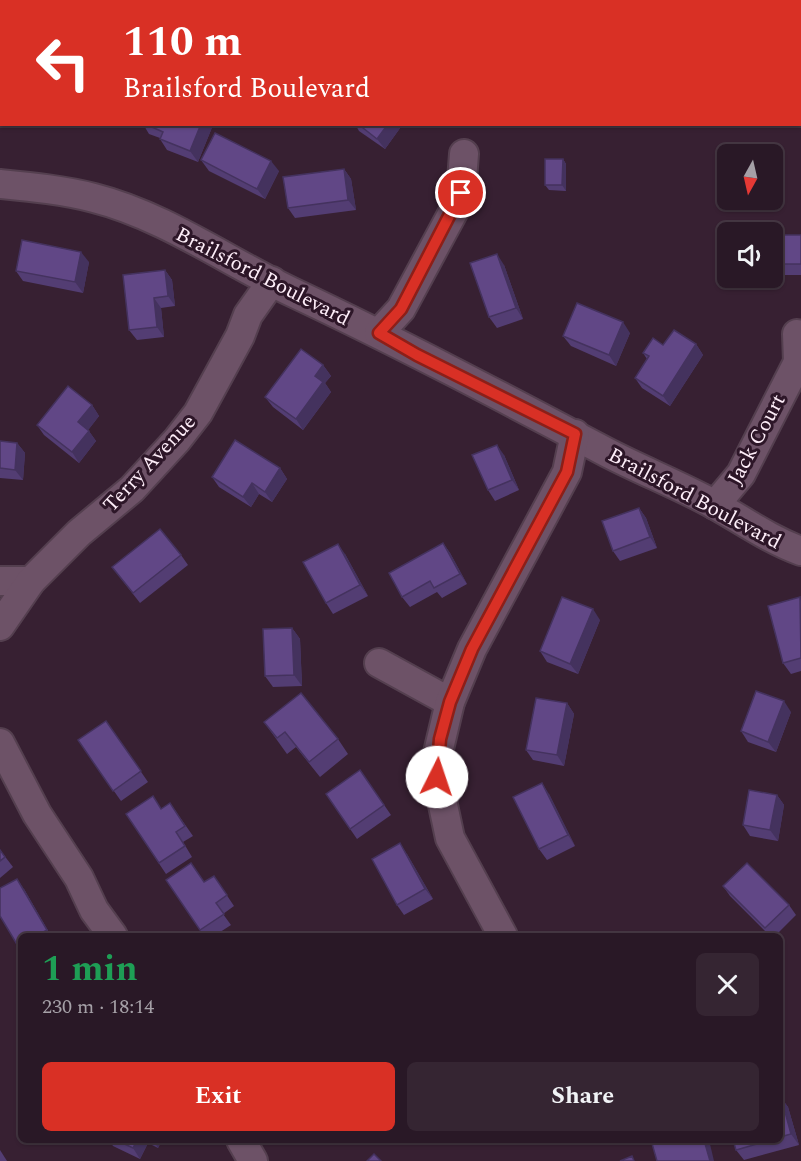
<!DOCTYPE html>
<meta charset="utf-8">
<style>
:root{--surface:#291826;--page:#352532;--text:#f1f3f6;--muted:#a5a0a7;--line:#453743;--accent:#d93025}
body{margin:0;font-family:Spectral,serif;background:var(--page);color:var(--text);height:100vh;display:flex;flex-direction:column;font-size:22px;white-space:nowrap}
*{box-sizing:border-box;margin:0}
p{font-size:20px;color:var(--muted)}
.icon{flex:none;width:33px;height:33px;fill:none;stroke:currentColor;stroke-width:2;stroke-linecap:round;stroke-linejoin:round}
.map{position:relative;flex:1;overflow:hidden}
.sheet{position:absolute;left:18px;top:933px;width:765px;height:210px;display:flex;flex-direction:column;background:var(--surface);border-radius:9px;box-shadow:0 2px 4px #0004,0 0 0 2px var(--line)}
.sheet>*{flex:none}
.top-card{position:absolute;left:0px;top:0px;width:801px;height:126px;box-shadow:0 2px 4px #0004,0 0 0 2px var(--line);background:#d93025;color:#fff;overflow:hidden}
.needle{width:39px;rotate:188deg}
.tools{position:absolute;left:717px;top:144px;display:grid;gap:12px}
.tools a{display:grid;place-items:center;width:66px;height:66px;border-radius:9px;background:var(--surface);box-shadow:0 2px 4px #0004,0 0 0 2px var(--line);font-size:30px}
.pin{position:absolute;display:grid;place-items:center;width:51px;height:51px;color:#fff;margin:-26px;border:3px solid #fff;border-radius:50%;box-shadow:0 2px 6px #0007}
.me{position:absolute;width:66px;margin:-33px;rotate:4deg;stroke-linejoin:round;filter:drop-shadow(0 0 4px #0008)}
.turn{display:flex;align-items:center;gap:21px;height:126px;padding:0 24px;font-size:27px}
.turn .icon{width:78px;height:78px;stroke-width:2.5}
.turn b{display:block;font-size:42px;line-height:51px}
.round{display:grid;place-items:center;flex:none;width:63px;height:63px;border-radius:9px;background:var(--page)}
.summary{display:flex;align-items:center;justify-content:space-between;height:102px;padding:0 24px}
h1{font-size:36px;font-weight:700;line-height:45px;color:#1e9e55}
.cta{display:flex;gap:12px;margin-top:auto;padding:12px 24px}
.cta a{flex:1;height:69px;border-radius:9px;background:var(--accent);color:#fff;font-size:24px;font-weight:700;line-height:69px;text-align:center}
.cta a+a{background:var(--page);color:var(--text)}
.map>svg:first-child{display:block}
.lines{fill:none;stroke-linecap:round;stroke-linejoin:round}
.minor-casing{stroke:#543f4f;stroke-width:32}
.minor{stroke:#6d5267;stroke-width:28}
.wall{fill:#533d73}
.shaded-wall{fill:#44325e}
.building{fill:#614786;stroke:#44325e;stroke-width:1.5}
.route-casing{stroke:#8d1f18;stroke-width:15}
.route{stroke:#d93025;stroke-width:10}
.labels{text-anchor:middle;stroke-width:6;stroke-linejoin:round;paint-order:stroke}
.street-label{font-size:21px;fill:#fdedf8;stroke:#2d1628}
</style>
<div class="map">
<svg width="801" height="1161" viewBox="0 0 801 1161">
<rect width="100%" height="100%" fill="#372032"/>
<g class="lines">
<!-- minor casing -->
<g class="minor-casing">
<g id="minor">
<path d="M0,184C31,187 63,190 94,198C165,216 228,262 294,293C400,343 504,398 608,453C639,469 671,482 702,498C736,515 765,538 801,551"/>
<polyline points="379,333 401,309 457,205 461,193 464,154"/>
<polyline points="715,505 741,474 798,362 797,334"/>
<polyline points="0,581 31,581"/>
<polyline points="0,626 31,581 79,533 132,489 177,440 198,413 240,336 248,315 272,281"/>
<polyline points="379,663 450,702"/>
<polyline points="0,743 37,814 79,878 94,910 113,936"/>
<polyline points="503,936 450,838 437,777 437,757 450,702 472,649 567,472 575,434"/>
<polyline points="241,1140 253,1161"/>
</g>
</g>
<!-- minor -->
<use href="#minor" class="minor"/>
</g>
<!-- wall -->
<g class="wall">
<rect x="0" y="57" width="2" height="56"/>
<polygon points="112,124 130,124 129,127"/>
<polygon points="143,124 213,124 213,125 198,162 167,150 160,139 160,138 149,134"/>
<polygon points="355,124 403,124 385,149 359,131"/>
<polygon points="563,159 566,164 566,191 549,190 545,185"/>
<polygon points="201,160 279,171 265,199 209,171"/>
<polygon points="344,169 351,179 356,210 295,218 288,208"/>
<polygon points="801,235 801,275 783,275 776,264"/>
<polygon points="89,262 83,293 23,281 16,271"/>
<polygon points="504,265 523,319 497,328 489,317"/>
<polygon points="165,270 172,280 175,306 161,308 164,337 137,340 129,330"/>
<polygon points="630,333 616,366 571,346 563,336"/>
<polygon points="696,344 703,355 670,406 642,388 635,378 647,359 643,353 663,345"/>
<polygon points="323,365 331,376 325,383 331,392 303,430 273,407 265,397"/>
<polygon points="92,405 99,416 88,430 96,441 79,463 44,435 37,425"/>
<polygon points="0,441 17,443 25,453 23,480 0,478"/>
<polygon points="504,455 519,490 495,501 488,490"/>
<polygon points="280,468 287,479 272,502 259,494 251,507 219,487 212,477"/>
<polygon points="639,508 646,518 657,548 620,561 613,551"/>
<polygon points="443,543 450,553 467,584 442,598 437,592 410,607 402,597"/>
<polygon points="345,554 368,596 333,614 326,603"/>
<polygon points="181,555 188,565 140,603 112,567"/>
<polygon points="801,598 801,671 791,674 783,663"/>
<polygon points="600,620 578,674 547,662 540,651"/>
<polygon points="292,628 300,639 302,686 273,687 265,676"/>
<polygon points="567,703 574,714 564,766 533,760 526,750"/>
<polygon points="791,712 776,752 748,742 741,731"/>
<polygon points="106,721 148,782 121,801 78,740"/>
<polygon points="264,722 338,739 348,754 320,777 296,747 287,754"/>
<polygon points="360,770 391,815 357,839 326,794"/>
<polygon points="549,794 575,846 547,860 539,849"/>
<polygon points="777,795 784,805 778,841 750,836 743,825"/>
<polygon points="170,803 193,836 183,842 192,857 166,874 126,814 162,808"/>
<polygon points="0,850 13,867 0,878"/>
<polygon points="407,854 433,899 404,915 397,905"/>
<polygon points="214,876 234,906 223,914 231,925 214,936 204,936 166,880 204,882"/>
<polygon points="723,886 789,905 796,915 775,936 770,936 730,896"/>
<polygon points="24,889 51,936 21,936 21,950 18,946"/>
<polygon points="780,1097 788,1107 799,1145 744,1160 736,1150 733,1140 780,1140"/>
<polygon points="109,1140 162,1140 158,1148 148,1143 140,1159 113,1146"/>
<polygon points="0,1150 7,1161 0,1161"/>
</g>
<!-- shaded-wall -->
<g class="shaded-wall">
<polygon points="201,124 213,125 198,162 190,151"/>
<polygon points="388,124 403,124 385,149 377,139"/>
<polygon points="563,159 566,164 566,191 562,185"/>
<polygon points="271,161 279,171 265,199 257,189"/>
<polygon points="344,169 351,179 356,210 348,200"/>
<polygon points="81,252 89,262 83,293 75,282"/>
<polygon points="497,254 504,265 523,319 516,308"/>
<polygon points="165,270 172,280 175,306 168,296"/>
<polygon points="154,298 161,308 164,337 157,327"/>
<polygon points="623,322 630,333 616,366 609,355"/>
<polygon points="696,344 703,355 670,406 663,396"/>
<polygon points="323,365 331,376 325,383 331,392 303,430 296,419 315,376"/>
<polygon points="92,405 99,416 86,433 78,422"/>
<polygon points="89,431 96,441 79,463 72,452"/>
<polygon points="17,443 25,453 23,480 15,470"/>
<polygon points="497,445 504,455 519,490 512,480"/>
<polygon points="280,468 287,479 272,502 265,492"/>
<polygon points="252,483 259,494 251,507 243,497"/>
<polygon points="639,508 646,518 657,548 650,537"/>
<polygon points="443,543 450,553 467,584 460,574"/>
<polygon points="338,544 345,554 368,596 360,585"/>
<polygon points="593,609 600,620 578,674 570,664"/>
<polygon points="292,628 300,639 302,686 294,675"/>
<polygon points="784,701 791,712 776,752 768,742"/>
<polygon points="567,703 574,714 564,766 557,755"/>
<polygon points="542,783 549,794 575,846 568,835"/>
<polygon points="777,795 784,805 778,841 770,830"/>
<polygon points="400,843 407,854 433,899 425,889"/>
<polygon points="17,879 24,889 51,936 47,930"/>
<polygon points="781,1097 788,1107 799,1145 791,1134"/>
<polygon points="137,1140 146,1140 148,1143 140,1159 133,1148"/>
<polygon points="153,1140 162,1140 158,1148"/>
<polygon points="704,1140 709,1140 714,1161 710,1161"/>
</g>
<!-- building -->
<g class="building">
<polygon points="386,0 402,0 403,2 381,2"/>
<polygon points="792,0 801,0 801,12 800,10 800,2 793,2"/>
<rect x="0" y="57" width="2" height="42"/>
<polygon points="145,124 201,124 190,151 160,139 163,132"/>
<polygon points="358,124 388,124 377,139"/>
<polygon points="215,133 271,161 257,189 201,160"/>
<polygon points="545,159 563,159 562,185 545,185"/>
<polygon points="344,169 348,200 288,208 283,177"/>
<rect x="776" y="235" width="25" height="29"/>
<polygon points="22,240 81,252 75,282 16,271"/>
<polygon points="497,254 516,308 489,317 470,263"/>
<polygon points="165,270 168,296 154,298 157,327 129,330 123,275"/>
<polygon points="577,303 623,322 609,355 563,336"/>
<polygon points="674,330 696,344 663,396 635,378 649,356 643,353 653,338 663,345"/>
<polygon points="301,349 323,365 315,376 323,382 296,419 265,397"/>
<polygon points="68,386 92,405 78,422 89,431 72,452 37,425"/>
<polygon points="235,440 280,468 265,492 252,483 243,497 212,477"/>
<polygon points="0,441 17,443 15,470 0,468"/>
<polygon points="497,445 512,480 488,490 472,455"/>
<polygon points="639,508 650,537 613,551 602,521"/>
<polygon points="160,529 181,555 133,593 112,567"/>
<polygon points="443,543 460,574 434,588 430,581 402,597 389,573"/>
<polygon points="338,544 360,585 326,603 303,562"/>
<polygon points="562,597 593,609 570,664 540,651"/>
<polygon points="800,597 801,658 783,663 768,606"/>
<polygon points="292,628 294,675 265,676 263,629"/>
<polygon points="756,691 784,701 768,742 741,731"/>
<polygon points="301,693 338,739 309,762 285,732 277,738 264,722"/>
<polygon points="536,698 567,703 557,755 526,750"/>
<polygon points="106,721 141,771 113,791 78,740"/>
<polygon points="360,770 384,805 350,829 326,794"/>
<polygon points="542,783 568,835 539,849 513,797"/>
<polygon points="749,790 777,795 770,830 743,825"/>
<polygon points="153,796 161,809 170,803 185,826 176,832 185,846 159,863 126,814"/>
<polygon points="400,843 425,889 397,905 372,859"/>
<polygon points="0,850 5,857 0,861"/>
<polygon points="191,863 204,882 214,876 227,895 216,903 224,914 200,930 166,880"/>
<polygon points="747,863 789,905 765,928 723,886"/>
<polygon points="17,879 47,930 36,936 21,936 21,945 18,946 0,916 0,888"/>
<polygon points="780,1097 781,1097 791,1134 780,1137"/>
<polygon points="116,1140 137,1140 133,1148"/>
<polygon points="651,1140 704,1140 710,1161 657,1161"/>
<polygon points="733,1140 771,1140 736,1150"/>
<polygon points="374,1154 381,1161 367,1161"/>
<polygon points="632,1156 634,1161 620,1161"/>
</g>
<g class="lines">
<!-- route casing -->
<g class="route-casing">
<polyline id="route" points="437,777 440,739 450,702 472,649 567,472 575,434 417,355 379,333 401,309 461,193"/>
</g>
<!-- route -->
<use href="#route" class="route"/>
</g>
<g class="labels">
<!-- street labels -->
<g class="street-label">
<text transform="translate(263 276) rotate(27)" y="7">Brailsford Boulevard</text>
<text transform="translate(756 439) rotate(-62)" y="7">Jack Court</text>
<text transform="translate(149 463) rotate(-47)" y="7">Terry Avenue</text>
<text transform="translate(695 498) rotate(28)" y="7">Brailsford Boulevard</text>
</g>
</g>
</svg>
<div class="tools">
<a><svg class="needle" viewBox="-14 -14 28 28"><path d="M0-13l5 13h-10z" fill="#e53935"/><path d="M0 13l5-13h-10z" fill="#a5a0a7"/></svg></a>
<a><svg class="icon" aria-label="sound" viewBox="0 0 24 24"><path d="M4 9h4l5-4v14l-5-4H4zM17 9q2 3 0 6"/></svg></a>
</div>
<div class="pin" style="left:461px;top:193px;background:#d93025"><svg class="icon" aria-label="arrive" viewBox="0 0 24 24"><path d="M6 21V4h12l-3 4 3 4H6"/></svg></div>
<svg class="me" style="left:437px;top:777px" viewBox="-20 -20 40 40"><circle r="19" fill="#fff"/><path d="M0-13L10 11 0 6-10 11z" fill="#d93025"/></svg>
<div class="top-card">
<div class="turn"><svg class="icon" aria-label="left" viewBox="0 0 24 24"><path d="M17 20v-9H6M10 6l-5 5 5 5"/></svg><div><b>110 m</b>Brailsford Boulevard</div></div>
</div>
<section class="sheet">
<div class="summary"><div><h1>1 min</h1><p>230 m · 18:14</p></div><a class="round"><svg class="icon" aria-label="close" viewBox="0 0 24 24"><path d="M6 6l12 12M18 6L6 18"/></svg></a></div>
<div class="cta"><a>Exit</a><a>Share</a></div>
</section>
</div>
